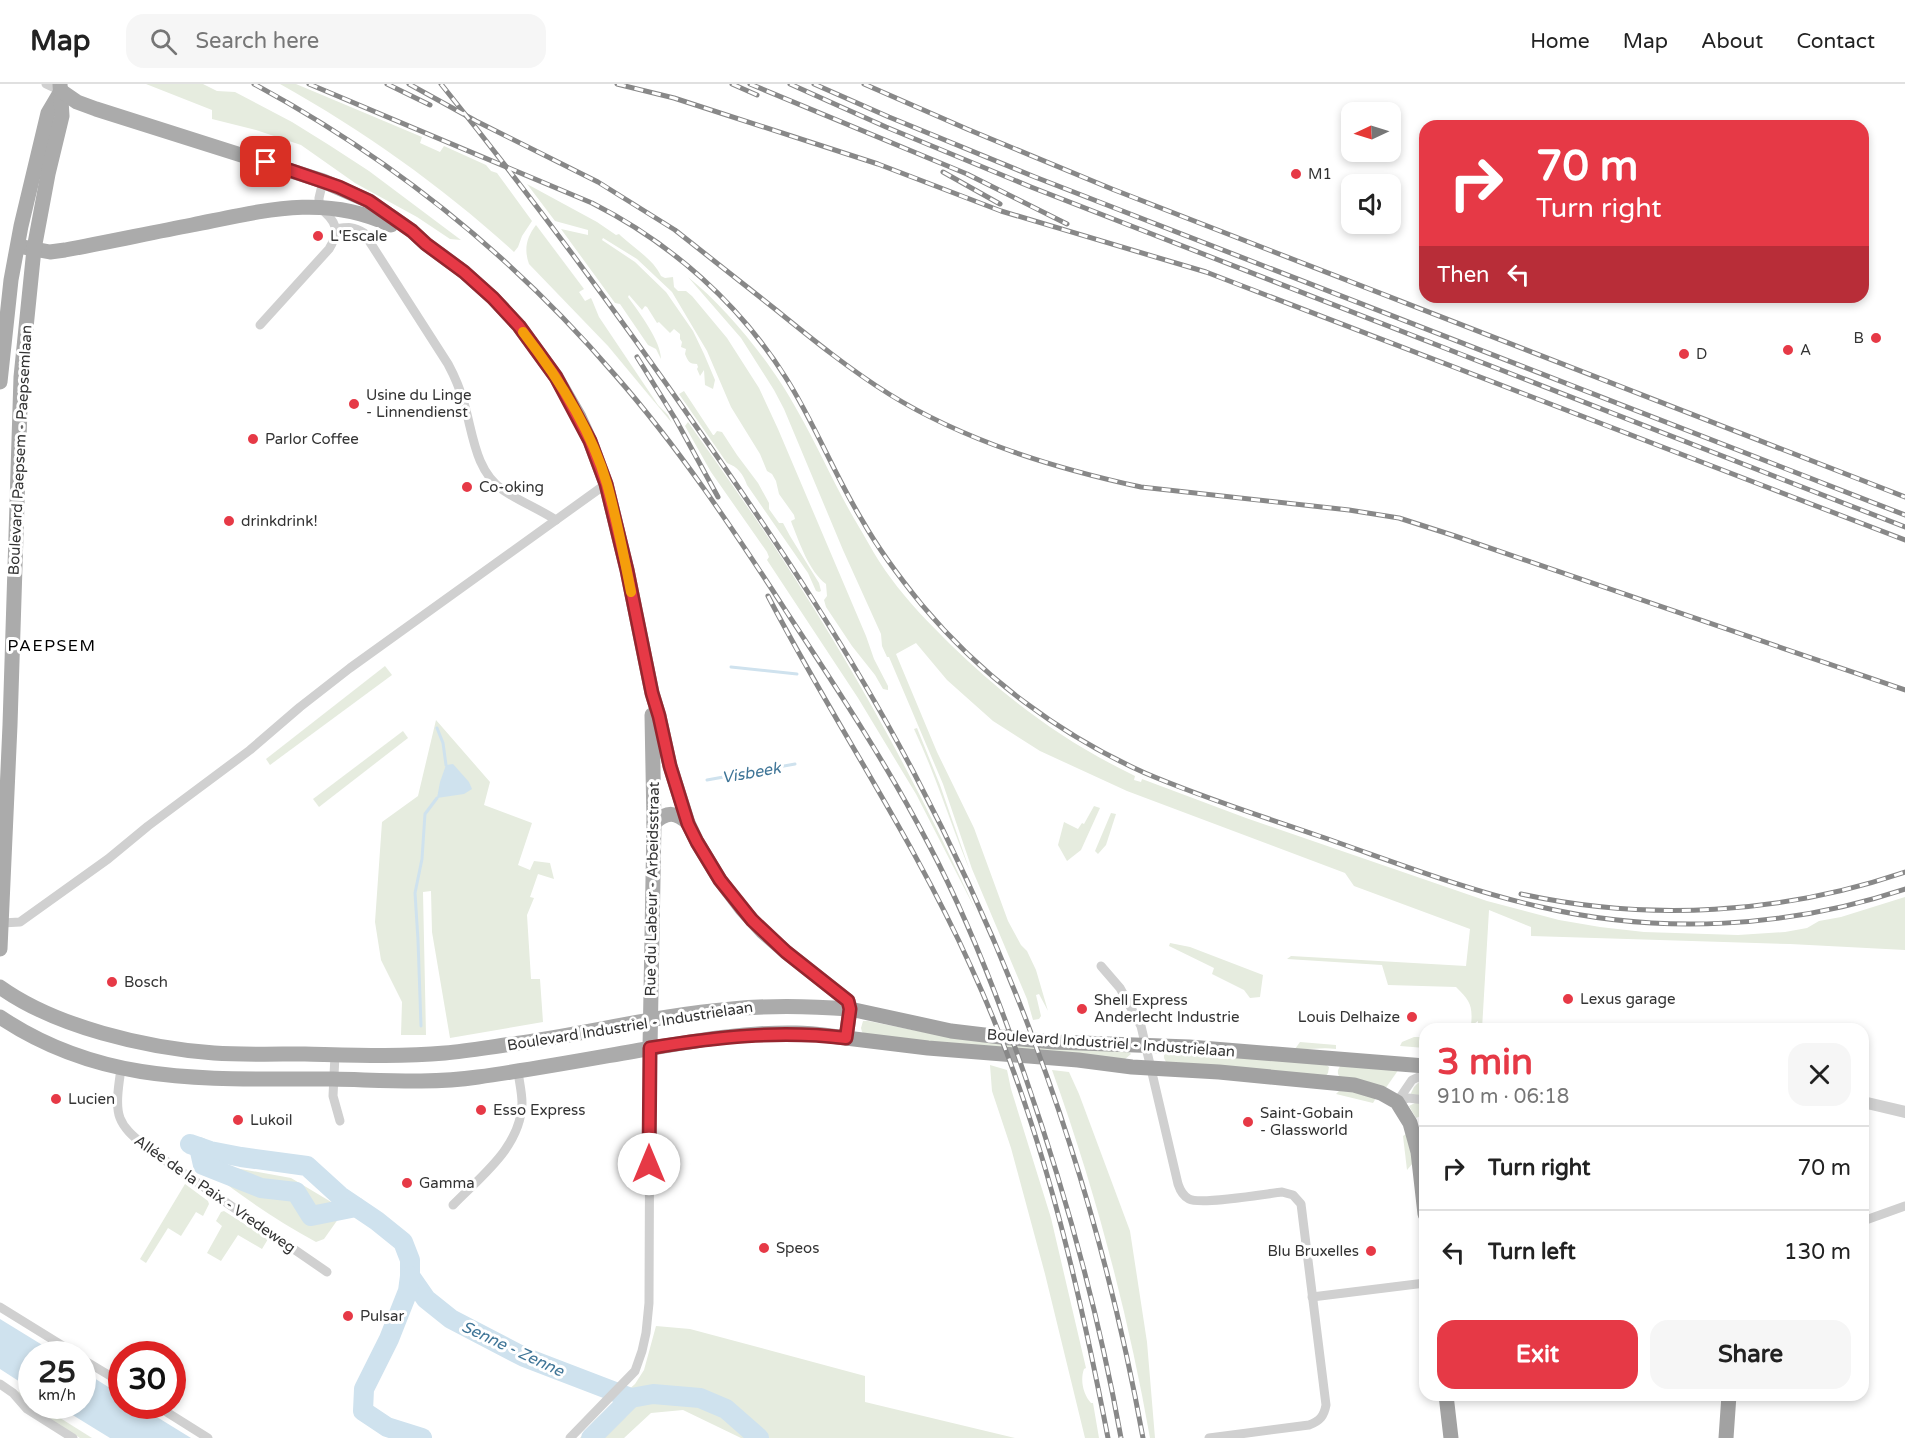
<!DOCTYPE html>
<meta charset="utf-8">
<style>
:root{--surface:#fff;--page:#f6f6f6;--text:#222;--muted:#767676;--line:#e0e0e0;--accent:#e63946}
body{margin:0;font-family:"Varela Round",sans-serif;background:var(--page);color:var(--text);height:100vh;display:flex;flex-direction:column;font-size:22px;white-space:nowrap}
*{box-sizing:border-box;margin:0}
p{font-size:20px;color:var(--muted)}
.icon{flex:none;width:33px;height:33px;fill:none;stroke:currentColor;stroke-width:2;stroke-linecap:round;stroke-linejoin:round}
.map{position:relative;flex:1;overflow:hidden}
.details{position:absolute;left:1419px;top:939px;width:450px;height:378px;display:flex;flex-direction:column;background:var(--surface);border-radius:18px;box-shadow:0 3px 9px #0003}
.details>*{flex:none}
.banner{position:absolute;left:1419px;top:36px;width:450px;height:183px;border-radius:18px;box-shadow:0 3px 9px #0003;background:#e63946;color:#fff;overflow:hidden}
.needle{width:39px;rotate:266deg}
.tools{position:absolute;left:1341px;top:18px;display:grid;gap:12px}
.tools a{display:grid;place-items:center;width:60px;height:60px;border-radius:12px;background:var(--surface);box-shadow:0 3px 9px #0003;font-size:30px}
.speed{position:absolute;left:18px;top:1257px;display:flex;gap:12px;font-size:30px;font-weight:700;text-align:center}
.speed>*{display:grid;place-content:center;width:78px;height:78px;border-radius:50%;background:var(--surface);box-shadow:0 3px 9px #0003;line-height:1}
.speed small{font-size:15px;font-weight:400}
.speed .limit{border:9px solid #d22;background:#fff;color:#111}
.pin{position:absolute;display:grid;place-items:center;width:51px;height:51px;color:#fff;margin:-26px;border-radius:12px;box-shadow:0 3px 9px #0006}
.me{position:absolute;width:66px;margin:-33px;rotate:0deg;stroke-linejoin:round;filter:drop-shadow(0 0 4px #0008)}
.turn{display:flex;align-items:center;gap:21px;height:126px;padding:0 18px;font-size:27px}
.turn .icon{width:78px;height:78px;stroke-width:2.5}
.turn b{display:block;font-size:42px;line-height:51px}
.then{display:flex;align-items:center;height:57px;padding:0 18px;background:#0003;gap:12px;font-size:22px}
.round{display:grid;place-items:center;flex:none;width:63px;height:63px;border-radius:18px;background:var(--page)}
.head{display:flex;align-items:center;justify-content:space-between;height:102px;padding:0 18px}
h1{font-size:36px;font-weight:700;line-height:45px;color:var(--accent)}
.button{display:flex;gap:12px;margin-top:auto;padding:12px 18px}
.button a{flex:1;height:69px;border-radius:18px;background:var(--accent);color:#fff;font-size:24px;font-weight:700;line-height:69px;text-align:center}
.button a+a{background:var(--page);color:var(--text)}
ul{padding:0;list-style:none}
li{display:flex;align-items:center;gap:18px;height:84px;padding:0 18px;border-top:2px solid var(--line)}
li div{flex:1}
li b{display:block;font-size:22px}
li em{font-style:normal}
header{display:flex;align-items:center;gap:36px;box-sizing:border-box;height:84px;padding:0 30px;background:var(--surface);border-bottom:2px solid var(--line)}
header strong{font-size:28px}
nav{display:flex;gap:33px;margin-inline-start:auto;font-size:21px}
.search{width:420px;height:54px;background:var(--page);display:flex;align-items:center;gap:15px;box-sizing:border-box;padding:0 21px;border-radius:18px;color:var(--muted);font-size:22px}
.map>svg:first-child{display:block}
.green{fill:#e6ecdf}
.water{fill:#cfe2ee}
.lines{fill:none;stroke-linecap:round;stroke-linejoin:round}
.stream{stroke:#cfe2ee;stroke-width:3}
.river{stroke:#cfe2ee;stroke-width:20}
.minor{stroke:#d0d0d0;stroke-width:9}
.tertiary{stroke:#d0d0d0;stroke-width:12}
.primary{stroke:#ababab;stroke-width:15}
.trunk{stroke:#a2a2a2;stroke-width:15}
.rail-casing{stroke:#888;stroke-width:5}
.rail{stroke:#fff;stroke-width:3;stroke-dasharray:9;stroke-linecap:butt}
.route-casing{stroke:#96252e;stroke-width:15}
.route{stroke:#e63946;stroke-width:10}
.slow{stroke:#f59e0b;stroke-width:10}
.poi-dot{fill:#e63946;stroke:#fff;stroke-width:2}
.labels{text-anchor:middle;stroke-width:6;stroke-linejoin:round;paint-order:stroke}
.poi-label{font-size:15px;fill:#333;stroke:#fff;text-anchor:start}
.street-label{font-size:15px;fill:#333;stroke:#fff}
.neighbourhood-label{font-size:16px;letter-spacing:1.5px;fill:#000;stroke:#fff}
.water-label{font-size:16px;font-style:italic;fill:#3f7597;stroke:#fff}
</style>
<header>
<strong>Map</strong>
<div class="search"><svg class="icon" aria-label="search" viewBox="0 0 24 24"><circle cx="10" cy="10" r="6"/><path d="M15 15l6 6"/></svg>Search here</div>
<nav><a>Home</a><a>Map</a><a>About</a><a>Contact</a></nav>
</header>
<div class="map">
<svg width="1905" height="1354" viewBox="0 0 1905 1354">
<rect width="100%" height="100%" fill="#fff"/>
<!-- green -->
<g class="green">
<polygon points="146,0 203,0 217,7 235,8 292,38 329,61 369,87 461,156 450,155 417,133 355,99 301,61 256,46 212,35 212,26"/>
<path d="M280,0H296L422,53L420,59L440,68L444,62L486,81L491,87L497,89L532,137L522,152L518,163L514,168C443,103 364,47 280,0Z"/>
<path d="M527,100L597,138L616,151L619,150L621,152C635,165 653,175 661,192L665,194L673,193L674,203L678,207H686L692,212L727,254L759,304L778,345L866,552L874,575L888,602V606L883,605L875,591L852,562L826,523L824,516L827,512L826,500C809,487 800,460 792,440L791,437L795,435L794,431L779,410L776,397L772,390L767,387L760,370L731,323L707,267L672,208L637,175L603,154L602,156L635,178L666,208L693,247L704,270L715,296L713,305L705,301L704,286L700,292L697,285L698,283L697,280C689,280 688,277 685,270L686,265L681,263L682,258L680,255V250L674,245L670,249L659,238L657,239L647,223L645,222L642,226L629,211L628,213C639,228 661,257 661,275L656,265L648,261L620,220L615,219L561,145L588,151V146L555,137Z"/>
<path d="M536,141L584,205L579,208L585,217L591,214L592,216L599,233L658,321L668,331L672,339L608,262L529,180C524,166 526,154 536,141Z"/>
<path d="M688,193C728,225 772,280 797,326C819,364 836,405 859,443C869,460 878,477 890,493C908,518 929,539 951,561C1008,616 1063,657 1135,692L1134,696L1141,698L1142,695L1246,734L1487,817L1559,836L1600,843L1644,848L1738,851L1785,848L1807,844L1819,837L1841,833L1905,813V866L1790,860L1531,852V843L1489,826L1482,945H1478V937L1471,942C1473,921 1470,917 1456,903L1388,901L1382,881L1287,875L1291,872L1466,882L1470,845L1354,802L1345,789L1127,707L1040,667L993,637L947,596L916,559L896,570L937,668L974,744L1008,837L1021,861L1027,867L1036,886L1048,927L1039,910L1036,911L1041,932L1039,935L1033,936L1027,915L972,785L943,700L889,573H887L882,562L881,550L843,466L784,325L774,306L741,254Z"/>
<path d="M684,307L713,351H714L717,347L722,348L737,371L758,399L769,419V425L779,439H783L790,452L819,499L821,507L819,508L816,507L808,489L747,401C743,390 738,383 727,379L679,310Z"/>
<path d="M688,338C728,395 769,452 806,512C870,613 927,720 977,829L916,710L858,614L767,476L769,473L767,468L711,388L685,342Z"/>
<polygon points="385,582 392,591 270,681 266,675"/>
<polygon points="436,636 490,698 484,721 532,739 518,781 530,786 534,777 550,779 554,795 538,790 530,813 534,814 527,831 531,895 540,895 543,938 450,954 432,848 431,807 423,808 426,951 401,951 402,918 381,876 375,838 382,738 418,712"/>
<path d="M917,644L940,701L970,787L982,814C956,759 940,700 914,645Z"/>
<polygon points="403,647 408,654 319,723 313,715"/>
<polygon points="1094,722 1100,724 1081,766 1067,777 1058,761 1064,738 1078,745 1082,739 1084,740"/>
<polygon points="1111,729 1116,730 1106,761 1098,770 1095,767"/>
<polygon points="1170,859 1190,863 1263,891 1260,913 1250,914 1244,906 1212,890 1214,884 1169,862"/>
<polygon points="863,937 868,937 928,949 1129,968 1131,970 1124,976 866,951 862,948 861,944"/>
<polygon points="1414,953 1425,953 1425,964 1400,962 1402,958"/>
<path d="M1300,958L1336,961V965C1321,963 1310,966 1295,965Z"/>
<polygon points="1168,968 1325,980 1329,983 1328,989 1325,993 1167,980 1164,974 1164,970"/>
<path d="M990,981L1007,986L1011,1005L1051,1134L1086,1284L1084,1285C1080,1296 1083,1310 1091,1319H1093L1099,1354H1085L1045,1190L1011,1064L992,1007Z"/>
<path d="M1341,981L1399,985L1385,1005L1340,994C1337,989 1337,986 1341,981Z"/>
<path d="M1052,986L1069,988L1079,1010L1130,1147L1147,1258L1155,1354H1150C1128,1229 1095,1105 1052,986Z"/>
<polygon points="1422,995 1425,995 1425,1012 1410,1011 1414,1003"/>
<polygon points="1339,1007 1356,1008 1376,1014 1373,1019 1336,1010"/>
<polygon points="1415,1019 1425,1019 1425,1030 1416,1034 1409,1022"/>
<polygon points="1409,1048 1413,1079 1407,1086 1403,1052"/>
<path d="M213,1080L291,1094L338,1122L340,1124L341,1131L324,1155L316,1158C278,1137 243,1114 210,1087Z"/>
<polygon points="185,1100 208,1117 209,1120 203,1132 196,1128 181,1152 168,1144 146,1179 140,1175"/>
<polygon points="224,1127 268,1155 262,1165 238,1151 221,1177 207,1169 222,1142 216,1137 221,1128"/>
<polygon points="656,1242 690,1245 865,1292 865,1318 1015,1354 741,1354 683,1326 651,1329 624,1354 580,1354 595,1336 635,1300 644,1286"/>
<polygon points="16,1306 31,1316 32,1322 41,1322 92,1354 80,1354 42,1330 27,1319"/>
</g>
<!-- water -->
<g class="water">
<polygon points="453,680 469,698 472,705 464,710 437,714 440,698 446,681"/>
<polygon points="0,1235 57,1270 32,1270 31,1305 0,1285"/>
<polygon points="83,1287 121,1311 122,1322 139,1322 191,1354 110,1354 58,1322 82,1322"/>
</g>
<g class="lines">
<!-- stream -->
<g class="stream">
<polyline points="731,583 797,590"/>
<polyline points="437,644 443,659 446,681"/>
<polyline points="707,696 795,680"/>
<polyline points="421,942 418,856 415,809 422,775 425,730 437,714"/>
</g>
<!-- river -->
<g class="river">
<polyline points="190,1060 210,1067 241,1073 307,1082 340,1112 377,1137 403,1158 410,1176 410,1192 426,1215 451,1235 524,1273 631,1314 653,1310 700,1314 726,1325 759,1354"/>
<polyline points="199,1063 203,1081 261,1104 296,1108 311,1132 356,1123"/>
<polyline points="410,1192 408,1207 389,1255 364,1305 363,1327 387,1343 422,1354"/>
<polyline points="591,1354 631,1314"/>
</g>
<!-- minor -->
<g class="minor">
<polyline points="46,0 61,7"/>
<path d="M336,145C348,143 354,142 364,149L448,280C455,293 460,305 464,319C473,349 475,387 503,406C519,417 539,425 556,436"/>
<path d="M260,241L329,165C341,146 336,137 319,123V114L323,97"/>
<polyline points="2,839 20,838 108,775 148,742 250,666 300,623 350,584 606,400"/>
<path d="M1101,882L1120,904L1141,942L1178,1100C1180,1106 1183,1112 1189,1115C1201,1121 1265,1110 1282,1108L1293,1111L1301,1120L1326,1321C1324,1332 1320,1337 1309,1341L1209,1354"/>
<polyline points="335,971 333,1012 340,1037"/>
<path d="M121,985C119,999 115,1021 120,1034C125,1047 137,1055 147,1064L327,1188"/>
<polyline points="1397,1018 1412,996 1425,990"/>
<polyline points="1397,1018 1408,1014 1425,1016"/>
<path d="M453,1121C481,1092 521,1063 522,1019C522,1008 519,997 518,987"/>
<polyline points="1863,1137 1905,1122"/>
<polyline points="1312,1213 1425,1199"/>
<polyline points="0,1223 76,1270"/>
<polyline points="82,1275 122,1299"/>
<polyline points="0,1300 13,1309 27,1325 73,1354"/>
<polyline points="157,1322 208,1354"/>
<polyline points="570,1354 635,1287 642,1267 646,1249 649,1219 650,964"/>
</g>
<!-- tertiary -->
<polyline class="tertiary" points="1863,1018 1905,1028"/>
<!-- primary -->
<g class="primary">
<path d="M18,162L50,168L65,166C108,158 150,149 192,141C262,127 323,109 391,141"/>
<polyline points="0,298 11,196 21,142 48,29 61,7"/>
<path d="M654,739C667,727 676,728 688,739"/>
<polyline points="0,865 10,641 21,293 34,165 48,90 62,32 60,0"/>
<path d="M0,903C56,943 146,964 214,969C244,971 275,970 305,970C351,971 399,973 445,969C468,967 490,963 513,960C586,950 658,931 732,925C772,921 810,922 850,925"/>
<path d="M0,933C106,1004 212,994 333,995C381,996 430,1000 478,993C536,985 594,974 652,964C700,956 748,948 796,949C813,949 829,952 846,954L850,925L848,917L786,868L762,847L742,825L720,796L697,758L688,739L670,682L659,632L652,609L627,486L606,400L590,357L579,333L556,293L519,242L493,214L464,188L426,160L412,147L369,117L323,97L96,25L77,18L61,7"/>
<polyline points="650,964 654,739 652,631"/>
</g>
<!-- trunk -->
<g class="trunk">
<polyline points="850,925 951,947 1001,953 1054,958 1189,963 1425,982"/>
<polyline points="846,954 928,964 1078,976 1132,983 1219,988 1354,1001 1381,1009 1397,1018 1410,1039 1418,1068 1425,1130"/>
<polyline points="1446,1311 1451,1354"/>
<polyline points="1726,1354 1729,1311"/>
</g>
<!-- rail casing -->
<g class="rail-casing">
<g id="rail">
<path d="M254,0C391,74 513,172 615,291C679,364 733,445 786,527C836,603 887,680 929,761C968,835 998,913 1025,992C1066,1110 1099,1231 1121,1354"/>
<path d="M309,0L592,119C671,159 739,219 786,294C815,340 834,390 862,436C879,466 900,494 922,521C982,593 1060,651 1145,689C1201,713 1261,732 1319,752C1392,777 1465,806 1541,823C1661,851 1788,844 1905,805"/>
<polyline points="387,0 430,21"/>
<path d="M409,0L476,37L598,98L675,146C708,172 742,199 775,225C812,255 849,285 889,310C965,357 1054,384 1141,403L1349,426L1399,434L1452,451L1905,606"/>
<path d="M441,0C532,113 618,230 700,348C777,458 852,571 914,689C1024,898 1101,1122 1143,1354"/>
<polyline points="617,0 674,14 878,80 1001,127 1206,188 1905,456"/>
<polyline points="732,0 757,11"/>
<polyline points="750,0 967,90 1067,140"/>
<polyline points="790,0 886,43 1031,103 1905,443"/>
<polyline points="814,0 889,33 1035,93 1905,431"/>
<polyline points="864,0 967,45 1112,105 1905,413"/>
<polyline points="943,88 1000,120"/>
<polyline points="637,273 676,336 718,413"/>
<path d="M768,512C833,637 913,754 971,883C1040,1033 1077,1193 1108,1354"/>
<path d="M1521,810C1649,838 1781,830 1905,788"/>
</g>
</g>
<!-- rail -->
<use href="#rail" class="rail"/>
</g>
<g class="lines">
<!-- route casing -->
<g class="route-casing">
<path id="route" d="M266,78L339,103L369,117L412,147L426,160L464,188L493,214L519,242L556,293L590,357L606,400L627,486L652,609L659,632L670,682L688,740L697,758L720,796L752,836L786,868L848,917L850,925L846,954C778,946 716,953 650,964L649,1080"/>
</g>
<!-- route -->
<use href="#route" class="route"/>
<!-- slow -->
<path class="slow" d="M523,248C558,293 591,345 607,400C617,436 624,472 631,508"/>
</g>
<!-- markers -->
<g class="poi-dot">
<circle cx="1296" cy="90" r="6"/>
<circle cx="318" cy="152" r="6"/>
<circle cx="1876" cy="254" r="6"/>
<circle cx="1788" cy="266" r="6"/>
<circle cx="1684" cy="270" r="6"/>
<circle cx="354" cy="320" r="6"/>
<circle cx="253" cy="355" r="6"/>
<circle cx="467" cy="403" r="6"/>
<circle cx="229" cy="437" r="6"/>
<circle cx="112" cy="898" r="6"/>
<circle cx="1568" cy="915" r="6"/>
<circle cx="1082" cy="925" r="6"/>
<circle cx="1412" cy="933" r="6"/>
<circle cx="56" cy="1015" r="6"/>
<circle cx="481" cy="1026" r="6"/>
<circle cx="238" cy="1036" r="6"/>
<circle cx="1248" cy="1038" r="6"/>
<circle cx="407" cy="1099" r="6"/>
<circle cx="764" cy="1164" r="6"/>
<circle cx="1371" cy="1167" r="6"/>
<circle cx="348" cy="1232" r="6"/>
</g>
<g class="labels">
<!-- poi labels -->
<g class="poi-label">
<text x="1308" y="95">M1</text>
<text x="330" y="157">L'Escale</text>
<text x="1864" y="259" text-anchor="end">B</text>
<text x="1800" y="271">A</text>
<text x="1696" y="275">D</text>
<text x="366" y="316">Usine du Linge<tspan x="366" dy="17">- Linnendienst</tspan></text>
<text x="265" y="360">Parlor Coffee</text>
<text x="479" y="408">Co-oking</text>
<text x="241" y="442">drinkdrink!</text>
<text x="124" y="903">Bosch</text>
<text x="1580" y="920">Lexus garage</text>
<text x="1094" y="921">Shell Express<tspan x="1094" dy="17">Anderlecht Industrie</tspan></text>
<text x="1400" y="938" text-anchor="end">Louis Delhaize</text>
<text x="68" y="1020">Lucien</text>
<text x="493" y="1031">Esso Express</text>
<text x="1260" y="1034">Saint-Gobain<tspan x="1260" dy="17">- Glassworld</tspan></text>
<text x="250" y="1041">Lukoil</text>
<text x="419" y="1104">Gamma</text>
<text x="776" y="1169">Speos</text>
<text x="1359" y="1172" text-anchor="end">Blu Bruxelles</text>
<text x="360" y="1237">Pulsar</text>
</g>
<!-- street labels -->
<g class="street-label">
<text transform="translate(20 366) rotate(-87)" y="5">Boulevard Paepsem - Paepsemlaan</text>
<text transform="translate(652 805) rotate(-89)" y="5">Rue du Labeur - Arbeidsstraat</text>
<text transform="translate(630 942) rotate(-9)" y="5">Boulevard Industriel - Industrielaan</text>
<text transform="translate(1111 959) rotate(4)" y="5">Boulevard Industriel - Industrielaan</text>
<text transform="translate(215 1110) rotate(35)" y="5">Allée de la Paix - Vredeweg</text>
</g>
<!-- neighbourhood labels -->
<g class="neighbourhood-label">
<text x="52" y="567">PAEPSEM</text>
</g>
<!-- water labels -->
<g class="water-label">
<text transform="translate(751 688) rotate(-10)" y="6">Visbeek</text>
<text transform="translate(513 1264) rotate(25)" y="6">Senne - Zenne</text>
</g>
</g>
</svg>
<div class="tools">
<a><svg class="needle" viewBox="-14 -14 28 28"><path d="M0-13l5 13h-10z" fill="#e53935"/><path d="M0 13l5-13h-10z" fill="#767676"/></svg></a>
<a><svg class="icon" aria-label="sound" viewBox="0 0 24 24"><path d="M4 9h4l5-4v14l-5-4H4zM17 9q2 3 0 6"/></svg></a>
</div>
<div class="speed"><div>25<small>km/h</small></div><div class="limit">30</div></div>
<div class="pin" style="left:266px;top:78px;background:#d93025"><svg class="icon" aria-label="arrive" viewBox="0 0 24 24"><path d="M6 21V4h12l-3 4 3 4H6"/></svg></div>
<svg class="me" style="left:649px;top:1080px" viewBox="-20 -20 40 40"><circle r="19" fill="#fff"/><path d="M0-13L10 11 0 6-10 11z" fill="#e63946"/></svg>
<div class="banner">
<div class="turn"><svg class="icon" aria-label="right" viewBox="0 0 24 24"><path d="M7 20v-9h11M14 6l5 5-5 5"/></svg><div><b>70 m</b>Turn right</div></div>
<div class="then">Then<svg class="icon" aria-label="left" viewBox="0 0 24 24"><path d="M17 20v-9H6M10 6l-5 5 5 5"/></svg></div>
</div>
<section class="details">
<div class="head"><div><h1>3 min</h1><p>910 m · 06:18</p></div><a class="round"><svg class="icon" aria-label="close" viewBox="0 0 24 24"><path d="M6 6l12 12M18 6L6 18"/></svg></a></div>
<ul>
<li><svg class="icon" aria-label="right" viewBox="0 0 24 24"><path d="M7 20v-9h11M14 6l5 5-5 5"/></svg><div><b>Turn right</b></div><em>70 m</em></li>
<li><svg class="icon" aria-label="left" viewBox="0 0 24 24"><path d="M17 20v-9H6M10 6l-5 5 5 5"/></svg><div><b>Turn left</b></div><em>130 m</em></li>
</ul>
<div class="button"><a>Exit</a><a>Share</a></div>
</section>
</div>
